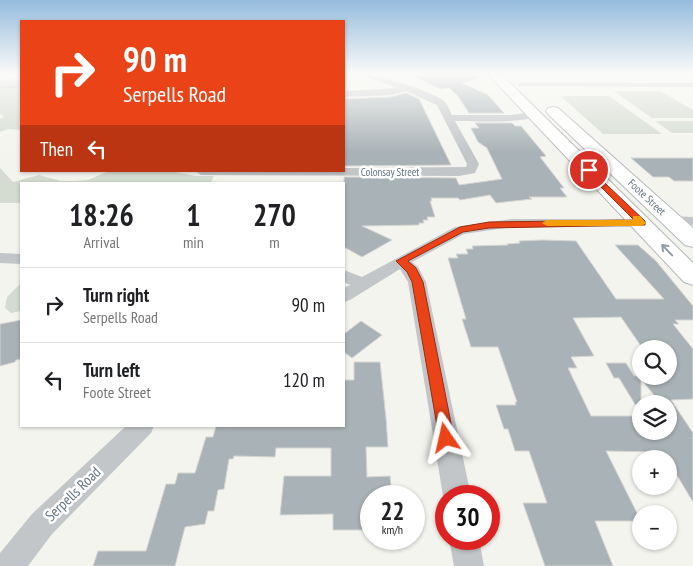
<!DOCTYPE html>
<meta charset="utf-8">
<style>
:root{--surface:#fff;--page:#f2f2f2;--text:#202124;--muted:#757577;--line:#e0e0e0}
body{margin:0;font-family:"PT Sans Narrow",sans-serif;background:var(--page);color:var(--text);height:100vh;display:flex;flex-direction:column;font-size:19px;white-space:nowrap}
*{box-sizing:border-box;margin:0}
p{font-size:16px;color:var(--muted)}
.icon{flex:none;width:28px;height:28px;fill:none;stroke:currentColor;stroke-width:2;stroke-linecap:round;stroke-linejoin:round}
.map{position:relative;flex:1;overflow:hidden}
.side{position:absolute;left:20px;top:182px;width:325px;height:245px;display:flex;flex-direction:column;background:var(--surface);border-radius:0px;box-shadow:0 1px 4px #0004}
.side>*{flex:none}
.hud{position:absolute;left:20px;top:20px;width:325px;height:152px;border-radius:0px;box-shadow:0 1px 4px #0004;background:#ea4318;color:#fff;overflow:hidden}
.tools{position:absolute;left:632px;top:340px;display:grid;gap:10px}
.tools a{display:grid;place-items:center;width:45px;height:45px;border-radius:50%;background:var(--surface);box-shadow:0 1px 4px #0004;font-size:25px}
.speed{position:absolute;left:360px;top:485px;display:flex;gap:10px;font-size:25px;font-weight:700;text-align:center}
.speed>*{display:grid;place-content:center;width:65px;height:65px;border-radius:50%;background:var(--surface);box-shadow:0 1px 4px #0004;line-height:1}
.speed small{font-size:12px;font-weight:400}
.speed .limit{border:8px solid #d22;background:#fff;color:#111}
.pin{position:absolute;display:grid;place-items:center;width:42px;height:42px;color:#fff;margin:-21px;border:2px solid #fff;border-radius:50%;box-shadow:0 1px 5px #0007}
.me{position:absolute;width:55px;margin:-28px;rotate:349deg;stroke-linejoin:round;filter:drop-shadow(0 0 4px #0008)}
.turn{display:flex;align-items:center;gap:18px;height:105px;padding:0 20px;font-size:22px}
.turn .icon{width:65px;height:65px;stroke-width:2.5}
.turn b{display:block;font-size:35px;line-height:42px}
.then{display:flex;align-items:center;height:48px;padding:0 20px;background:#0003;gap:10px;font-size:19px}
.eta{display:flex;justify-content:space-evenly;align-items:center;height:85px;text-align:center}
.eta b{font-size:30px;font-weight:700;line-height:35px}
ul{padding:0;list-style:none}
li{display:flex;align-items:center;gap:15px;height:75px;padding:0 20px;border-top:1px solid var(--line)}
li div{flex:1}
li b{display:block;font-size:19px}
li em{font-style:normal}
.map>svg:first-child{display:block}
.green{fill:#d4dbd0}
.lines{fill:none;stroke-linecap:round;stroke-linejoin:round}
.stream{stroke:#bbc7cc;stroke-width:2.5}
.building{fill:#a9b2b6;stroke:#d5d5d2;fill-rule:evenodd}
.primary-casing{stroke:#b3b8bb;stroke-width:2}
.street{fill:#c3c6c9;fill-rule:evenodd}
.primary{fill:#fff;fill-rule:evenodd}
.oneway{stroke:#909ea8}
.route{fill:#ea4318;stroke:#982c10}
.slow{fill:#f59e0b}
.labels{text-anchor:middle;stroke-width:5;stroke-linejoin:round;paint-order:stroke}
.far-street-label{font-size:11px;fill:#617482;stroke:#fff}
.near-street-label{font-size:15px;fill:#617482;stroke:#fff}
</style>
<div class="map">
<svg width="693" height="566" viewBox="0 0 693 566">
<rect width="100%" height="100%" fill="#f4f4ef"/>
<!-- green -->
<g class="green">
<polygon points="21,79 21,130 8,129 0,132 0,119 4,117 0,113 0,80"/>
<polygon points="614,91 660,91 693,110 693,118 652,118"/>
<polygon points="567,96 609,96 662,134 603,134 562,97"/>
<polygon points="655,121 693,121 693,133 672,133"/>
<polygon points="0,168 13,182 39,175 61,181 76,181 88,180 109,171 170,171 196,176 214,176 210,184 21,184 21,203 0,203"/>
<polygon points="21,283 21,311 11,313 5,308 7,297"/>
</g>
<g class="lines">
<!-- stream -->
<polyline class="stream" points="0,87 21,87"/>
</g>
<!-- building -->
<g class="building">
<polygon points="410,74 478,74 479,78 462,83 488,95 504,113 469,113 458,96 449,88 440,89"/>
<polygon points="406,93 419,99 451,165 344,166 344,99 391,97"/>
<polygon points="475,123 512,123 515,126 521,126 546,156 540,157 564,188 560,188 567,197 529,197 532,199 496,203 490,195 460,200 458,198 431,198 432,201 430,201 435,217 427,217 428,220 423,220 424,223 419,223 419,225 362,226 392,240 362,257 344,247 344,177 456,178 459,185 502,179 487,148 478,142 471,128 479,128"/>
<polygon points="631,158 693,158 693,181 674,181 669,177 653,177"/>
<path d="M542,240L576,241L616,299H664L615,245H638L656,261L693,306V320H675L679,324H673L693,349V399L671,400L693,433V502L663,452L606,451L641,521H595L613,566H545L523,503H547L529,451H515L508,429H504L496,405H516L515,402H517L498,347H471L462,319H466L448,258H458L456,254H468L466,249H473L472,246L508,245L507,244L520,243L519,241ZM621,317L643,349H669V376H634L626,363H606L614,378H619L641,414V379L658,400H669V431H641V416H591L568,368H577L571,357L594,356L573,318Z"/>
<polygon points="21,320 21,359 16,360 15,362 0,366 0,324"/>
<polygon points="361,321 382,335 352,358 344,352 344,334"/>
<polygon points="354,362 380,362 386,418 388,447 366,447 367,477 390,476 392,496 371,496 371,513 368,513 370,530 333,530 333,514 280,515 284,476 331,476 331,448 276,448 275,457 234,456 233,459 229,459 224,489 218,490 214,511 208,511 205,524 185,527 175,566 93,566 98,551 146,551 166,484 175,484 178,473 195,473 206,437 213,437 216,426 344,426 344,380 354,380"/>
</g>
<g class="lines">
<!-- primary casing -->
<g class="primary-casing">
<g id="primary">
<polygon points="488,74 501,74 693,263 693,285 684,282"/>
<polygon points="553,107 558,108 693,228 693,247 685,245 548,114 546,111 548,108"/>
</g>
</g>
<!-- street -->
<g class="street">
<path d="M360,74C375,74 434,91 445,102C448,105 450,111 452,115H510L533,112L538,115C527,124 472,121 455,121L479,164L475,173L459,176L201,175L195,171H344V168L466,167L467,164L437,105L406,91L391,95L344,97V91L397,88Z"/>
<polygon points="522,82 693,83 693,87 519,86 518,84"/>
<polygon points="671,216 693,217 693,225 666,223 664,220 666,217"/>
<polygon points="512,219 642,219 649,223 642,227 512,227 464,234 412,262 418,267 426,282 471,496 446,496 446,503 443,496 408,282 400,269 350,300 344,302 344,288 350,285 344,282 344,270 362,277 455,227"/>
<polygon points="0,253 21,254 21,264 0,263"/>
<polygon points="126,426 154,426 151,433 52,534 28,566 0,566 0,553 32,514"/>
<polygon points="449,539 479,539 484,566 454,566"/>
</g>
<!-- primary -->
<use href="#primary" class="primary"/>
</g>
<!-- one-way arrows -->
<defs><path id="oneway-shaft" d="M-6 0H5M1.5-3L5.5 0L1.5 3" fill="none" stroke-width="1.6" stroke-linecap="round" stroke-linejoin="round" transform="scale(1.25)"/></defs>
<use class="oneway" href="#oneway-shaft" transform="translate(667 250) rotate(-134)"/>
<!-- sky -->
<linearGradient id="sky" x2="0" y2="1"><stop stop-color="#96bcdd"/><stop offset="0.48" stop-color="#fafaf8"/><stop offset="1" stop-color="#fafaf8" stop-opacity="0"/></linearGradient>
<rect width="693" height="153" fill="url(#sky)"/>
<!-- route -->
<polygon class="route" points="589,168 645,221 645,225 489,228 463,232 408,261 416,268 423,282 454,438 452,443 446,445 440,443 412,282 407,272 396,261 460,227 489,222 634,220 586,172 586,169"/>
<!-- slow -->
<polygon class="slow" points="633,216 640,216 646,223 642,226 547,226 542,223 547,220 633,220"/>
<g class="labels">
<!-- far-street labels -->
<g class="far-street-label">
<text x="390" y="176">Colonsay Street</text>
<text transform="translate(647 197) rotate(43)" y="4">Foote Street</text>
</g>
<!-- near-street labels -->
<g class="near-street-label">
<text transform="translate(73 494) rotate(-44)" y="5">Serpells Road</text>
</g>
</g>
</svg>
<div class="tools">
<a><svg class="icon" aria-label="search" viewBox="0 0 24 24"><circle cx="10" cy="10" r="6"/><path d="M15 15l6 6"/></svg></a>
<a><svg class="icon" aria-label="layers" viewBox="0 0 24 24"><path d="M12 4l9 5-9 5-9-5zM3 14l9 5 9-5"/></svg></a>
<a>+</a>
<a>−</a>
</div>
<div class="speed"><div>22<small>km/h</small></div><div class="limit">30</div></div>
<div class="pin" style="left:589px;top:170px;background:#d93025"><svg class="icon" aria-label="arrive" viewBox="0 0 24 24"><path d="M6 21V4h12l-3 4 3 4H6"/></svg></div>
<svg class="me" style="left:446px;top:438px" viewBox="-20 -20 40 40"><path d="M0-17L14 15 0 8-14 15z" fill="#ea4318" stroke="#fff" stroke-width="4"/></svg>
<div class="hud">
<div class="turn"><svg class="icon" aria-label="right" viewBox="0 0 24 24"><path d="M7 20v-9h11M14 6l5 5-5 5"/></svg><div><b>90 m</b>Serpells Road</div></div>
<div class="then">Then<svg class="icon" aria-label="left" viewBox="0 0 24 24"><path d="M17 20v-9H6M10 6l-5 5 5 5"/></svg></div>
</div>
<section class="side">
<div class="eta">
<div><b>18:26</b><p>Arrival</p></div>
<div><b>1</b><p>min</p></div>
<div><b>270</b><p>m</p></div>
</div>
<ul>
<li><svg class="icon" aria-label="right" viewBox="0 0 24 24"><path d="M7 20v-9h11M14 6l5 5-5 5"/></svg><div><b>Turn right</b><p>Serpells Road</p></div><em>90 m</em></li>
<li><svg class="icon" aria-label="left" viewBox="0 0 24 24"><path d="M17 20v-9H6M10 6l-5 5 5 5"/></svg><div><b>Turn left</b><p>Foote Street</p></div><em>120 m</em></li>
</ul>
</section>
</div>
